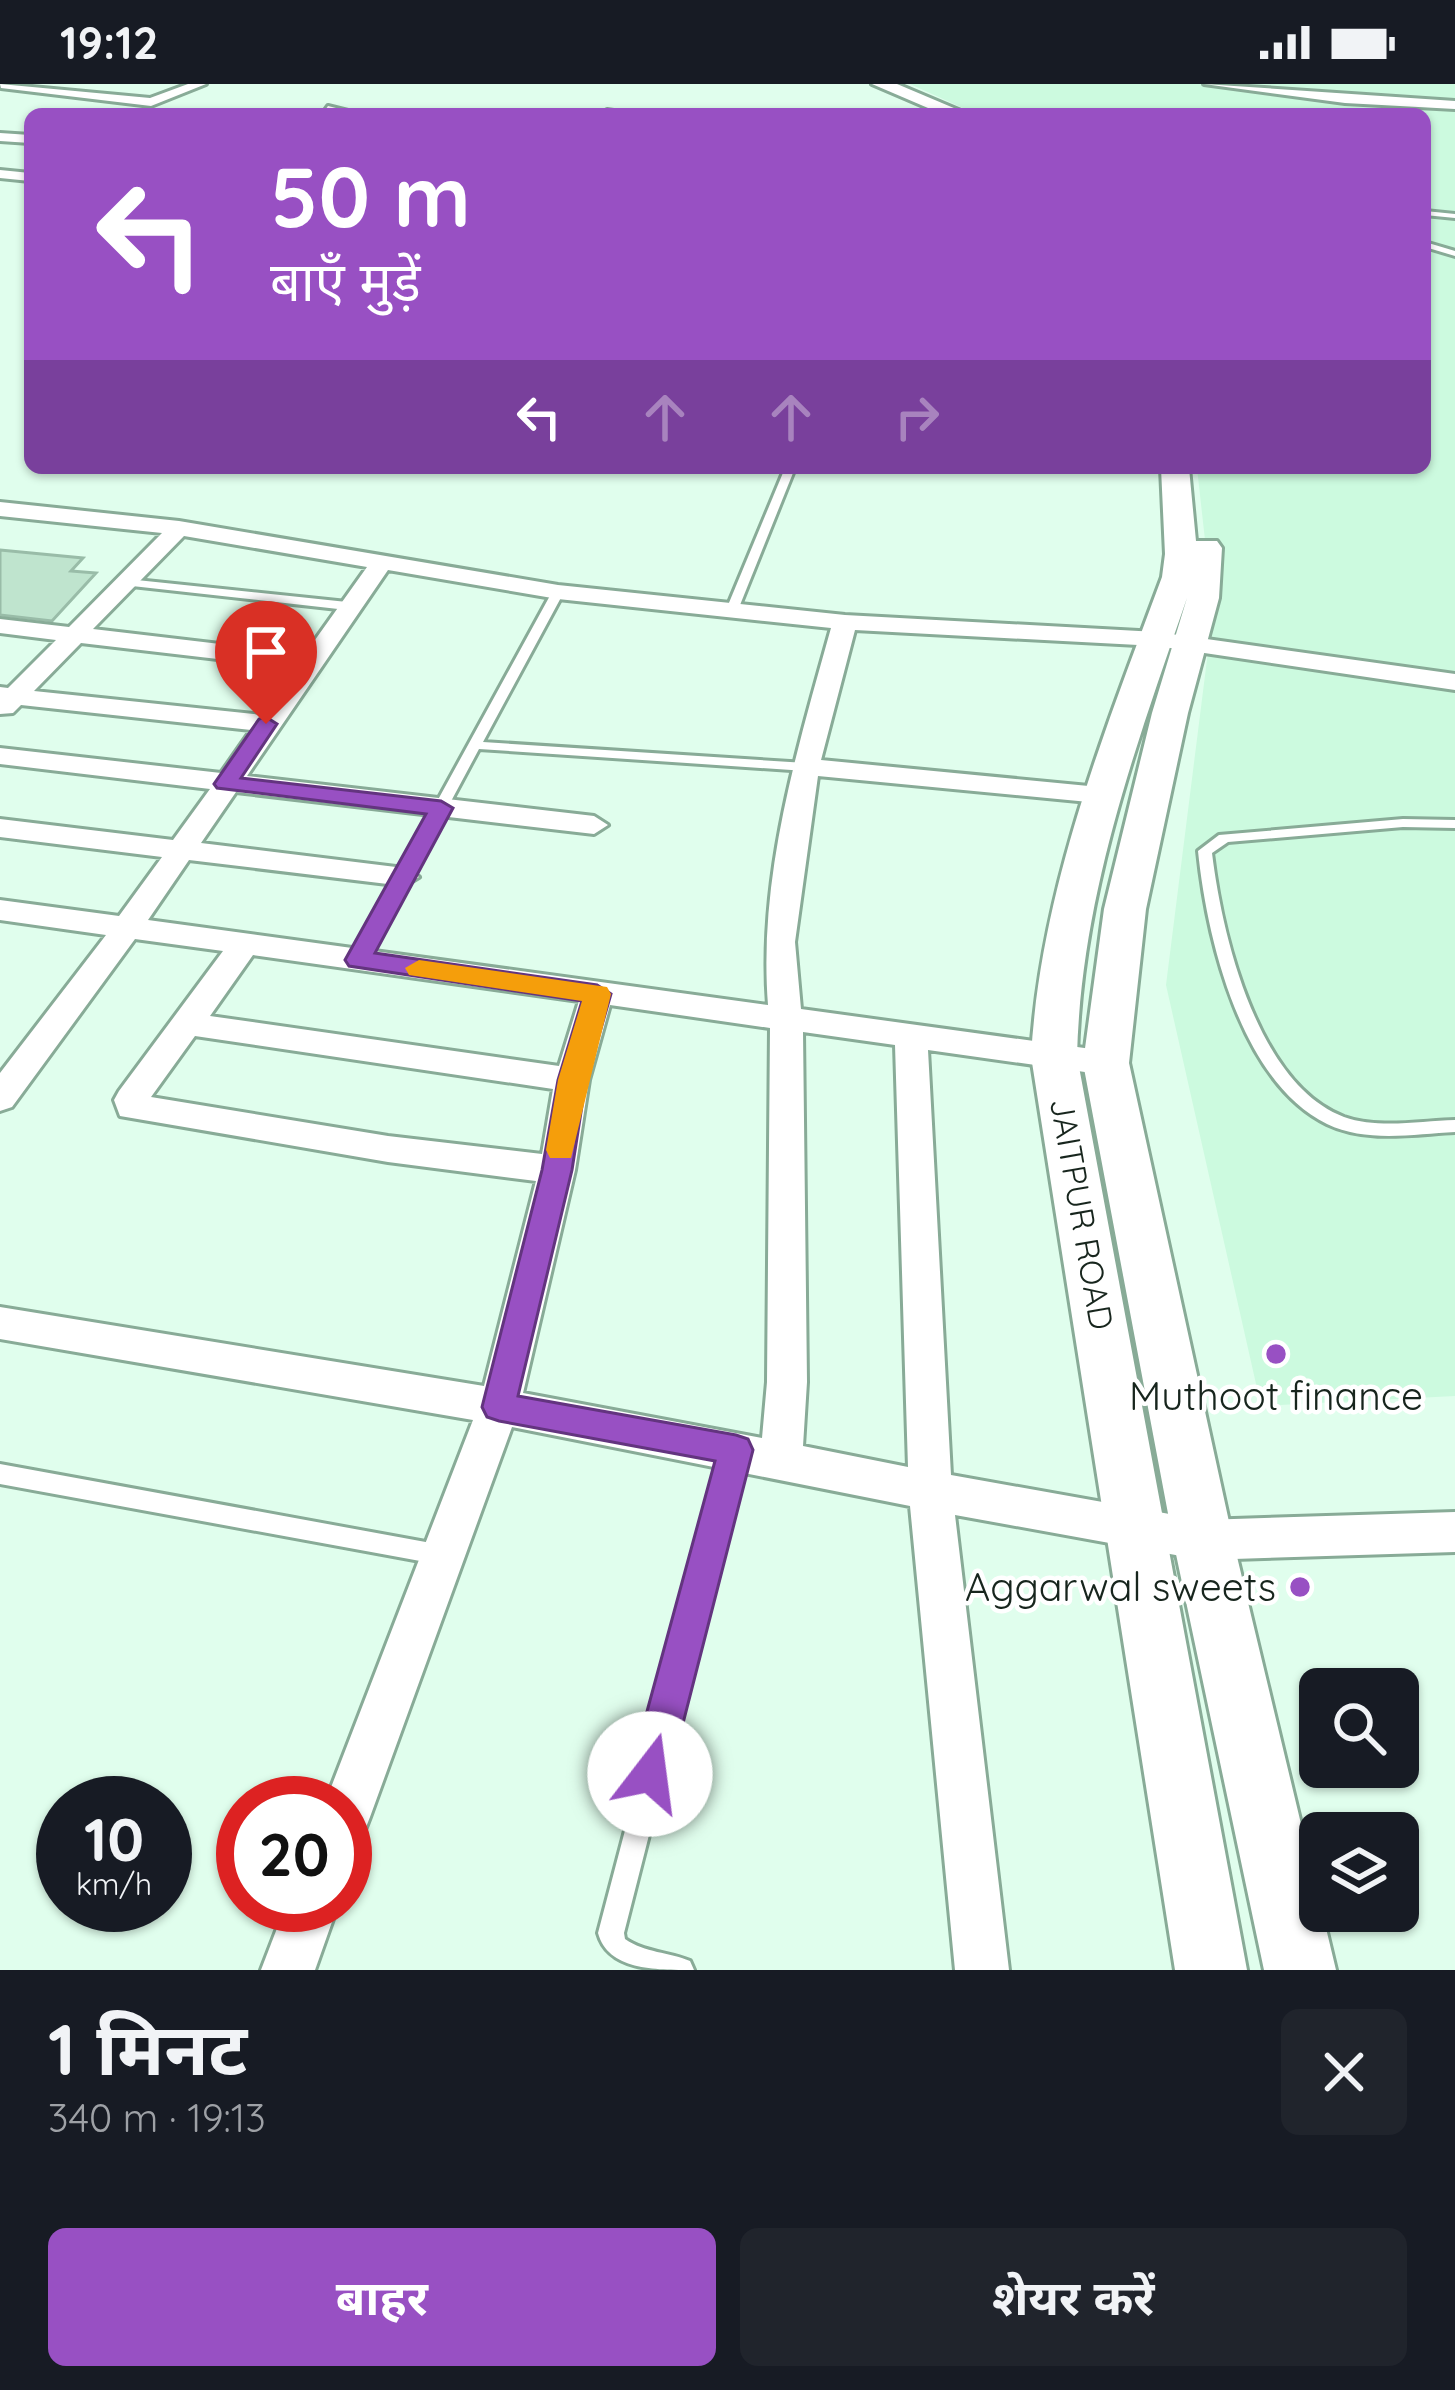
<!DOCTYPE html>
<html lang="hi">
<meta charset="utf-8">
<style>
:root{--surface:#171b24;--page:#20242c;--text:#f1f3f6;--muted:#9ea1a6;--accent:#9850c3}
body{margin:0;font-family:Quicksand,"Noto Sans Devanagari",sans-serif;background:var(--page);color:var(--text);height:100vh;display:flex;flex-direction:column;font-size:45px;white-space:nowrap}
*{box-sizing:border-box;margin:0}
p{font-size:39px;color:var(--muted)}
.icon{flex:none;width:66px;height:66px;fill:none;stroke:currentColor;stroke-width:2;stroke-linecap:round;stroke-linejoin:round}
.map{position:relative;height:1886px;overflow:hidden}
.sheet{display:flex;flex-direction:column;background:var(--surface);flex:1}
.sheet>*{flex:none}
.top-card{position:absolute;left:24px;top:24px;width:1407px;height:366px;border-radius:18px;box-shadow:0 3px 9px #0004;background:#9850c3;color:#fff;overflow:hidden}
.controls{position:absolute;left:1299px;top:1584px;display:grid;gap:24px}
.controls a{display:grid;place-items:center;width:120px;height:120px;border-radius:18px;background:var(--surface);box-shadow:0 3px 9px #0004;font-size:60px}
.speed{position:absolute;left:36px;top:1692px;display:flex;gap:24px;font-size:60px;font-weight:700;text-align:center}
.speed>*{display:grid;place-content:center;width:156px;height:156px;border-radius:50%;background:var(--surface);box-shadow:0 3px 9px #0004;line-height:1}
.speed small{font-size:30px;font-weight:400}
.speed .limit{border:18px solid #d22;background:#fff;color:#111}
.pin{position:absolute;display:grid;place-items:center;width:102px;height:102px;color:#fff;margin:-123px -51px;border-radius:50% 50% 50% 0;rotate:-45deg;box-shadow:0 0 12px #0007}
.pin .icon{rotate:45deg}
.me{position:absolute;width:132px;margin:-66px;rotate:15deg;stroke-linejoin:round;filter:drop-shadow(0 0 9px #0008)}
.turn{display:flex;align-items:center;gap:42px;height:252px;padding:0 48px;font-size:54px}
.turn .icon{width:156px;height:156px;stroke-width:2.5}
.turn b{display:block;font-size:84px;line-height:102px}
.lanes{display:flex;align-items:center;height:114px;padding:0 48px;background:#0003;justify-content:center;gap:60px;direction:ltr}
.lanes .off{opacity:.35}
.round{display:grid;place-items:center;flex:none;width:126px;height:126px;border-radius:18px;background:var(--page)}
.overview{display:flex;align-items:center;justify-content:space-between;height:204px;padding:0 48px}
h1{font-size:72px;font-weight:700;line-height:90px}
.action{display:flex;gap:24px;margin-top:auto;padding:24px 48px}
.action a{flex:1;height:138px;border-radius:18px;background:var(--accent);color:#fff;font-size:48px;font-weight:700;line-height:138px;text-align:center}
.action a+a{background:var(--page);color:var(--text)}
.status{display:flex;justify-content:space-between;align-items:center;height:84px;padding:0 60px;background:var(--surface);direction:ltr}
.status svg{height:33px;fill:currentColor}
.map>svg:first-child{display:block}
.built{fill:#ccfadf}
.building{fill:#bfe4ce;stroke:#99bca8;stroke-width:3}
.lines{fill:none;stroke-linecap:round;stroke-linejoin:round}
.lane-casing{stroke:#88ab97;stroke-width:6}
.street-casing{stroke:#88ab97;stroke-width:6}
.secondary-casing{stroke:#88ab97;stroke-width:6}
.lane{fill:#fff;fill-rule:evenodd}
.street{fill:#fff;fill-rule:evenodd}
.secondary{fill:#fff;fill-rule:evenodd}
.route{fill:#9850c3;stroke:#63347f;stroke-width:3}
.slow{fill:#f59e0b}
.poi-dot{fill:#9850c3;stroke:#fff;stroke-width:4.5}
.labels{text-anchor:middle;stroke-width:9;stroke-linejoin:round;paint-order:stroke}
.street-label{font-size:33px;fill:#17251d;stroke:#fff}
.near-poi-label{font-size:39px;fill:#17251d;stroke:#fff}
</style>
<div class="status"><b>19:12</b><svg viewBox="0 0 49 12"><path d="M0 12V9h3v3zM5 12V6h3v6zM10 12V3h3v9zM15 12V0h3v12zM26 1h20v11H26zM47 4h2v5h-2z"/></svg></div>
<div class="map">
<svg width="1455" height="1886" viewBox="0 0 1455 1886">
<rect width="100%" height="100%" fill="#e0feed"/>
<!-- built -->
<polygon class="built" points="910,0 1455,0 1455,1312 1261,1322 1166,901 1213,528 1197,384 1425,384 1425,30 976,30"/>
<!-- building -->
<polygon class="building" points="0,466 83,474 71,487 96,489 52,537 0,531"/>
<g class="lines">
<!-- lane casing -->
<g class="lane-casing">
<g id="lane">
<polygon points="1425,127 1455,130 1455,134 1425,131"/>
<polygon points="1425,158 1455,167 1455,172 1425,163"/>
<polygon points="785,384 795,384 738,526 728,529 726,526"/>
<polygon points="127,495 347,518 353,522 347,526 123,501 121,499"/>
<polygon points="558,504 564,508 483,658 806,679 813,683 806,687 479,665 366,876 358,881 352,880 350,876 552,508"/>
<path d="M1403,735L1455,736V744L1403,743L1228,758L1212,769C1222,851 1257,1000 1344,1033C1378,1045 1420,1037 1455,1036V1048C1414,1050 1366,1059 1327,1040C1241,998 1207,855 1198,767L1219,751Z"/>
<path d="M736,1358L743,1360L747,1367L624,1849L625,1855C645,1869 669,1868 690,1877L694,1886C654,1886 608,1886 598,1849L725,1367L729,1360Z"/>
<polygon points="0,1380 442,1461 450,1464 453,1471 450,1478 442,1481 0,1400"/>
</g>
</g>
<!-- street casing -->
<g class="street-casing">
<g id="street">
<polygon points="0,0 150,14 188,0 206,0 151,22 1,4"/>
<polygon points="1204,0 1455,17 1455,25 1345,19"/>
<polygon points="328,22 348,27 350,30 323,29"/>
<polygon points="607,26 634,30 600,30"/>
<polygon points="0,49 30,51 30,59 0,57"/>
<polygon points="0,86 30,89 30,97 0,94"/>
<path d="M0,418L179,437L558,501L845,531L1157,548L1455,590V606L1157,562L855,546L821,676L1099,703L1113,711L1099,719L818,692L795,858L801,925L1106,967L1118,971L1123,979L1118,987L1106,991L928,966L951,1391L1203,1436L1455,1428V1468L1203,1476L955,1431L1009,1886H955L910,1422L512,1343L370,1733L363,1751L345,1758V1719H325L473,1336L0,1255V1223L484,1302L536,1097L388,1078L120,1032L114,1016L119,1007L223,867L135,855L12,1023L0,1027V989L106,851L0,836V816L119,832L162,773L0,753V735L173,756L210,705L0,680V664L221,689L251,646L21,621L13,629L0,630V603L8,604L56,556L0,549V535L69,543L162,449L0,432ZM184,452L367,483L305,570L93,545ZM388,486L558,515L831,544C797,666 758,793 768,921L148,836L189,776L404,802L419,793L404,784L201,759L236,708L594,750L608,741L594,732L247,692ZM81,559L295,584L262,631L34,607ZM253,871L579,917L559,982L210,932ZM610,921L770,944L767,1298L762,1354L523,1309L575,1086L589,996ZM803,948L895,961L908,1383L803,1362L807,1298ZM195,952L553,1005L542,1070L388,1052L151,1013Z"/>
<polygon points="286,1821 338,1821 315,1886 261,1886"/>
</g>
</g>
<!-- secondary casing -->
<g class="secondary-casing">
<g id="secondary">
<polygon points="872,0 897,0 968,30 942,30"/>
<path d="M1161,384H1189L1196,457H1217L1222,464L1219,514L1188,629L1146,825L1129,979L1233,1456L1336,1886H1264L1173,1456L1083,979L1104,825L1152,629L1187,514C1135,664 1081,812 1077,972L1247,1886H1175L1031,972C1041,804 1104,649 1162,493L1165,470Z"/>
</g>
</g>
<!-- lane -->
<use href="#lane" class="lane"/>
<!-- street -->
<use href="#street" class="street"/>
<!-- secondary -->
<use href="#secondary" class="secondary"/>
</g>
<!-- route -->
<polygon class="route" points="266,633 277,640 241,694 441,717 453,724 375,869 597,901 611,910 586,996 572,1086 518,1312 736,1351 748,1355 753,1366 670,1690 664,1705 650,1711 636,1705 630,1690 715,1377 499,1337 487,1333 482,1323 542,1086 558,996 582,917 349,882 345,876 426,730 217,704 214,700 259,635"/>
<!-- slow -->
<polygon class="slow" points="419,876 607,903 611,910 571,1074 550,1074 546,1066 558,996 582,917 409,891 405,884"/>
<!-- markers -->
<g class="poi-dot">
<circle cx="1276" cy="1270" r="12"/>
<circle cx="1300" cy="1503" r="12"/>
</g>
<g class="labels">
<!-- street labels -->
<g class="street-label">
<text transform="translate(1082 1130) rotate(80)" y="12">JAITPUR ROAD</text>
</g>
<!-- near-poi labels -->
<g class="near-poi-label">
<text x="1276" y="1326">Muthoot finance</text>
<text x="1276" y="1517" text-anchor="end">Aggarwal sweets</text>
</g>
</g>
</svg>
<div class="controls">
<a><svg class="icon" aria-label="search" viewBox="0 0 24 24"><circle cx="10" cy="10" r="6"/><path d="M15 15l6 6"/></svg></a>
<a><svg class="icon" aria-label="layers" viewBox="0 0 24 24"><path d="M12 4l9 5-9 5-9-5zM3 14l9 5 9-5"/></svg></a>
</div>
<div class="speed"><div>10<small>km/h</small></div><div class="limit">20</div></div>
<div class="pin" style="left:266px;top:640px;background:#d93025"><svg class="icon" aria-label="arrive" viewBox="0 0 24 24"><path d="M6 21V4h12l-3 4 3 4H6"/></svg></div>
<svg class="me" style="left:650px;top:1690px" viewBox="-20 -20 40 40"><circle r="19" fill="#fff"/><path d="M0-13L10 11 0 6-10 11z" fill="#9850c3"/></svg>
<div class="top-card">
<div class="turn"><svg class="icon" aria-label="left" viewBox="0 0 24 24"><path d="M17 20v-9H6M10 6l-5 5 5 5"/></svg><div><b>50 m</b>बाएँ मुड़ें</div></div>
<div class="lanes"><svg class="icon" aria-label="left" viewBox="0 0 24 24"><path d="M17 20v-9H6M10 6l-5 5 5 5"/></svg><svg class="icon off" aria-label="ahead" viewBox="0 0 24 24"><path d="M12 20V5M6 11l6-6 6 6"/></svg><svg class="icon off" aria-label="ahead" viewBox="0 0 24 24"><path d="M12 20V5M6 11l6-6 6 6"/></svg><svg class="icon off" aria-label="right" viewBox="0 0 24 24"><path d="M7 20v-9h11M14 6l5 5-5 5"/></svg></div>
</div>
</div>
<section class="sheet">
<div class="overview"><div><h1>1 मिनट</h1><p>340 m · 19:13</p></div><a class="round"><svg class="icon" aria-label="close" viewBox="0 0 24 24"><path d="M6 6l12 12M18 6L6 18"/></svg></a></div>
<div class="action"><a>बाहर</a><a>शेयर करें</a></div>
</section>
